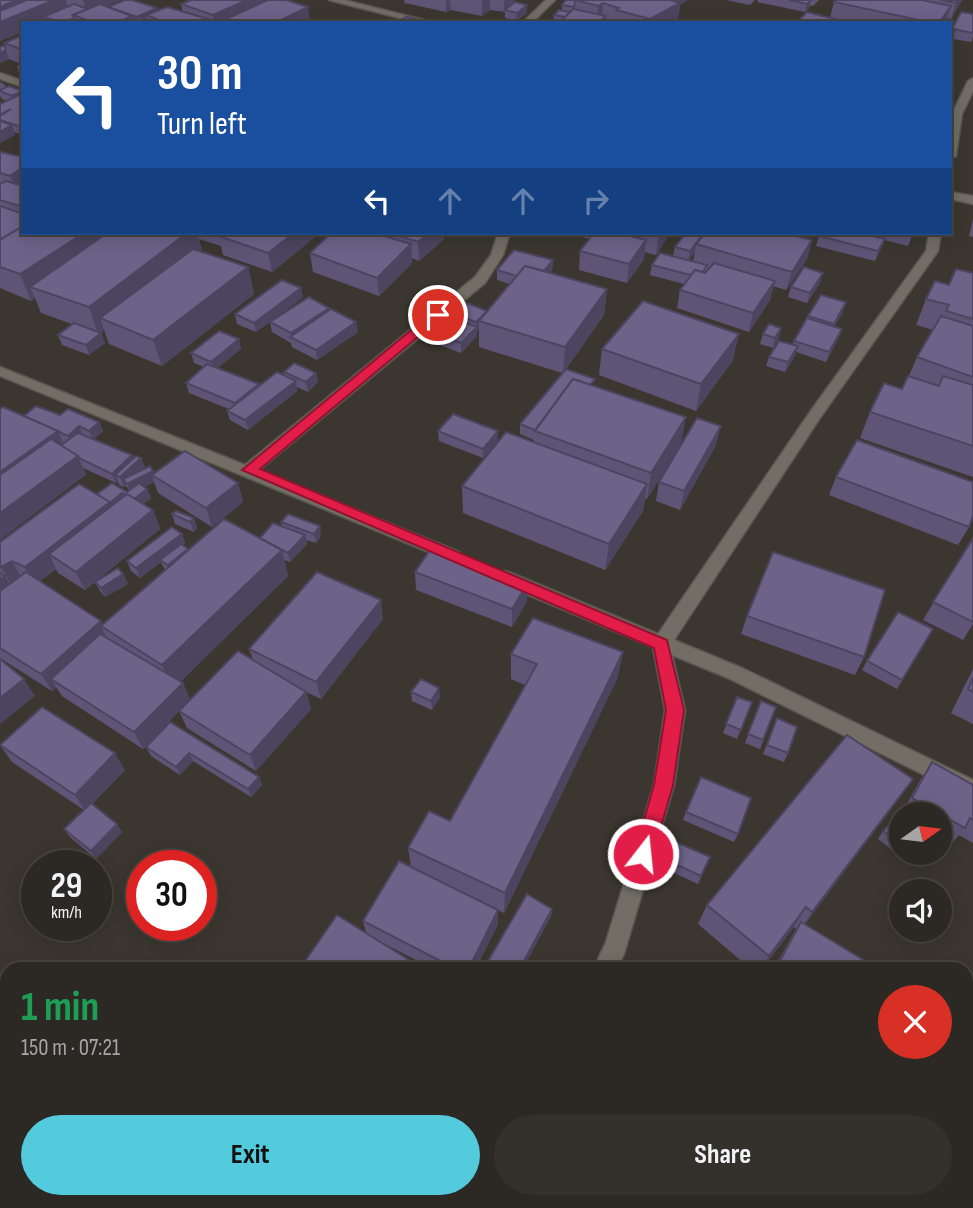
<!DOCTYPE html>
<meta charset="utf-8">
<style>
:root{--surface:#2c2924;--page:#34312c;--text:#f1f3f6;--muted:#a6a6a6;--line:#484541;--accent:#54cadd}
body{margin:0;font-family:"Sofia Sans Condensed",sans-serif;background:var(--page);color:var(--text);height:100vh;display:flex;flex-direction:column;font-size:26px;white-space:nowrap}
*{box-sizing:border-box;margin:0}
p{font-size:23px;color:var(--muted)}
.icon{flex:none;width:38px;height:38px;fill:none;stroke:currentColor;stroke-width:2;stroke-linecap:round;stroke-linejoin:round}
.map{position:relative;flex:1;overflow:hidden}
.drawer{position:absolute;left:0px;top:962px;width:973px;height:247px;display:flex;flex-direction:column;background:var(--surface);border-radius:21px 21px 0 0;box-shadow:0 4px 18px #0003,0 0 0 2px var(--line)}
.drawer>*{flex:none}
.top-card{position:absolute;left:21px;top:21px;width:931px;height:214px;border-radius:0px;box-shadow:0 4px 18px #0003,0 0 0 2px var(--line);background:#1a4fa0;color:#fff;overflow:hidden}
.needle{width:46px;rotate:76deg}
.tools{position:absolute;left:889px;top:802px;display:grid;gap:14px}
.tools a{display:grid;place-items:center;width:63px;height:63px;border-radius:50%;background:var(--surface);box-shadow:0 4px 18px #0003,0 0 0 2px var(--line);font-size:35px}
.speed{position:absolute;left:21px;top:850px;display:flex;gap:14px;font-size:35px;font-weight:700;text-align:center}
.speed>*{display:grid;place-content:center;width:91px;height:91px;border-radius:50%;background:var(--surface);box-shadow:0 4px 18px #0003,0 0 0 2px var(--line);line-height:1}
.speed small{font-size:18px;font-weight:400}
.speed .limit{border:10px solid #d22;background:#fff;color:#111}
.pin{position:absolute;display:grid;place-items:center;width:60px;height:60px;color:#fff;margin:-30px;border:4px solid #fff;border-radius:50%;box-shadow:0 2px 7px #0007}
.me{position:absolute;width:77px;margin:-38px;rotate:16deg;stroke-linejoin:round;filter:drop-shadow(0 0 5px #0008)}
.turn{display:flex;align-items:center;gap:24px;height:147px;padding:0 21px;font-size:32px}
.turn .icon{width:91px;height:91px;stroke-width:2.5}
.turn b{display:block;font-size:49px;line-height:60px}
.lanes{display:flex;align-items:center;height:66px;padding:0 21px;background:#0003;justify-content:center;gap:35px;direction:ltr}
.lanes .off{opacity:.35}
.round{display:grid;place-items:center;flex:none;width:74px;height:74px;border-radius:37px;background:var(--page)}
.summary{display:flex;align-items:center;justify-content:space-between;height:119px;padding:0 21px}
h1{font-size:42px;font-weight:700;line-height:52px;color:#1e9e55}
.action{display:flex;gap:14px;margin-top:auto;padding:14px 21px}
.action a{flex:1;height:80px;border-radius:42px;background:var(--accent);color:#111;font-size:28px;font-weight:700;line-height:80px;text-align:center}
.action a+a{background:var(--page);color:var(--text)}
.map>svg:first-child{display:block}
.lines{fill:none;stroke-linecap:round;stroke-linejoin:round}
.minor-casing{stroke:#595650;stroke-width:3}
.minor{fill:#726e65;fill-rule:evenodd}
.wall{fill:#5e5576;fill-rule:evenodd}
.shaded-wall{fill:#4c4560}
.building{fill:#6d6389;stroke:#4c4560;stroke-width:2}
.route{fill:#e11d48;stroke:#92132f;stroke-width:2}
</style>
<div class="map">
<svg width="973" height="1208" viewBox="0 0 973 1208">
<rect width="100%" height="100%" fill="#3b3730"/>
<g class="lines">
<!-- minor casing -->
<g class="minor-casing">
<g id="minor">
<polygon points="329,0 344,0 436,23 419,23"/>
<polygon points="546,0 555,0 532,23 522,23"/>
<polygon points="0,73 23,81 23,87 0,79"/>
<polygon points="973,78 973,91 962,114 956,156 950,159 952,114 968,81"/>
<polygon points="950,192 973,196 973,204 950,199"/>
<polygon points="498,233 510,233 503,255 485,283 259,470 459,552 461,556 453,562 0,376 0,367 245,465 475,277 491,255"/>
<polygon points="929,233 941,233 938,251 820,418 674,640 742,668 973,780 973,799 728,678 672,655 685,710 674,785 624,954 616,970 593,970 606,942 654,785 665,710 653,647 499,583 496,578 505,571 511,573 658,634 810,412 926,251"/>
<polygon points="485,1202 511,1202 509,1208 483,1208"/>
</g>
</g>
<!-- minor -->
<use href="#minor" class="minor"/>
</g>
<!-- wall -->
<g class="wall">
<polygon points="0,0 121,0 105,6 183,12 181,4 191,0 264,0 264,2 310,23 23,23 23,32 0,41"/>
<polygon points="404,0 514,0 514,4 527,13 516,21 505,18 505,12 490,10 482,16 451,10 446,12 405,3"/>
<polygon points="566,0 680,5 678,19 671,23 612,23 606,21 605,23 553,23 554,15 562,11 562,5"/>
<polygon points="726,0 755,0 750,5"/>
<polygon points="758,0 819,0 813,6 810,5 809,8 805,12 757,2"/>
<polygon points="836,0 962,0 951,19 947,18 945,23 849,23 844,22 843,23 797,23 798,21 830,18 834,2"/>
<polygon points="973,14 973,37 971,42 953,39 950,46 952,29"/>
<polygon points="23,35 23,76 20,75 17,66 21,64 9,59 0,63 0,47 5,46 4,43"/>
<polygon points="0,82 4,84 6,87 23,91 23,135 14,132 15,135 0,143 0,104 6,101 2,99 0,96"/>
<polygon points="0,152 23,157 23,233 320,233 272,272 223,255 221,246 199,239 202,252 248,267 254,294 162,366 109,344 104,330 100,332 105,343 89,355 62,345 58,335 72,324 41,313 35,298 31,301 0,288"/>
<polygon points="973,219 973,237 969,236"/>
<polygon points="331,233 444,233 444,239 419,261 412,258 412,263 379,296 313,272 310,253"/>
<polygon points="565,233 670,233 656,255 644,252 644,259 627,283 579,270 580,251 590,239"/>
<path d="M686,233H806L803,238L812,240L807,259L786,290L773,286L770,300L749,332L677,308L680,290L684,284L650,275L652,265L673,256L675,247ZM695,252L693,261L689,260Z"/>
<polygon points="869,233 913,233 908,246 884,240 875,261 816,246 819,236 868,235"/>
<polygon points="553,260 552,270 550,273 607,289 604,315 566,369 681,444 647,499 645,498 643,511 605,570 463,513 462,486 534,443 534,440 520,434 520,424 562,373 479,347 479,329 477,331 477,336 461,353 434,343 434,333 456,319 456,315 487,311 510,284 497,280 497,270"/>
<polygon points="973,273 973,477 860,438 870,412 902,389 909,376 917,357 933,330 916,325 926,299 949,285"/>
<polygon points="820,283 807,303 788,297 791,287"/>
<polygon points="303,297 256,332 237,324 235,314"/>
<polygon points="329,310 358,332 317,360 292,347 291,343 272,332 270,322"/>
<polygon points="843,312 834,327 842,329 838,339 826,362 796,352 795,356 785,372 766,366 769,357 792,345 808,316"/>
<polygon points="781,328 779,338 773,348 760,344 763,334"/>
<polygon points="241,349 217,368 260,386 284,376 284,372 316,373 318,382 308,392 297,387 297,391 248,430 230,420 227,411 229,409 189,393 186,383 204,367 194,363 191,353"/>
<polygon points="602,349 733,360 696,411 599,375"/>
<polygon points="60,415 99,422 103,431 94,439 132,455 133,458 141,458 145,468 143,469 153,471 154,473 238,483 243,502 212,527 158,493 154,482 144,487 147,489 151,498 143,504 153,510 160,529 96,581 123,574 128,584 105,597 100,591 95,582 85,590 58,573 56,569 40,581 101,621 103,625 165,570 161,562 140,578 131,571 127,561 182,534 185,543 183,545 188,550 260,538 282,526 281,522 321,536 316,543 306,540 307,544 290,562 284,560 288,576 180,682 183,683 190,700 253,660 249,649 383,619 321,699 306,692 311,709 256,771 187,728 179,711 143,749 62,696 56,687 52,691 0,658 0,542 97,494 127,492 129,490 126,486 124,487 119,485 118,481 116,483 83,468 86,475 24,416"/>
<polygon points="438,431 498,431 498,441 483,458 439,441"/>
<polygon points="716,445 680,510 656,501 659,482"/>
<polygon points="836,477 969,527 958,545 829,495"/>
<polygon points="172,514 194,518 197,528 194,532 175,524"/>
<polygon points="973,537 973,624 963,640 923,620"/>
<polygon points="415,572 527,601 512,627 416,590"/>
<polygon points="747,616 864,657 855,675 741,634"/>
<polygon points="933,629 897,689 862,670 867,661"/>
<polygon points="511,654 618,677 504,913 491,907 498,924 475,970 435,970 381,942 366,933 363,921 411,867 408,848 450,821 525,685 511,679"/>
<polygon points="973,669 973,724 951,713"/>
<polygon points="411,692 440,697 432,710 412,701"/>
<polygon points="737,697 752,702 737,739 723,733"/>
<polygon points="761,701 776,707 760,749 745,743"/>
<polygon points="777,718 788,753 784,762 763,754"/>
<polygon points="170,722 259,777 262,785 251,797 193,761 180,775 151,756 146,747"/>
<polygon points="0,745 125,770 92,804 122,832 96,859 70,837 64,829 84,810 12,762"/>
<polygon points="932,762 973,785 973,843 959,835 952,843 940,836 940,814 901,814 901,844 895,852 878,839 883,831 905,807 921,779"/>
<polygon points="897,801 805,924 880,970 773,970 796,929 794,927 761,970 752,970 698,924 707,905"/>
<polygon points="686,812 738,834 734,842 683,820"/>
<polygon points="710,857 698,884 659,866 662,858"/>
<polygon points="552,909 551,916 522,970 491,970 488,968 488,961"/>
<polygon points="973,1010 973,1133 966,1128 966,1025"/>
<polygon points="534,1202 706,1202 703,1208 540,1208"/>
<polygon points="711,1202 847,1202 845,1208 708,1208"/>
<polygon points="893,1202 966,1202 973,1208 901,1208"/>
</g>
<!-- shaded-wall -->
<g class="shaded-wall">
<polygon points="0,0 66,0 69,12 43,17 45,22 43,23 23,23 23,32 0,41"/>
<polygon points="83,0 121,0 87,13"/>
<polygon points="247,0 264,0 265,9 224,20 225,23 214,23 213,15"/>
<polygon points="446,0 450,0 451,10 446,12"/>
<polygon points="482,0 490,0 490,10 482,16"/>
<polygon points="504,0 514,0 514,6 505,10 504,13"/>
<polygon points="671,0 688,0 680,5 678,19 671,23 649,23 650,19"/>
<polygon points="811,0 809,8 805,12 807,4"/>
<polygon points="958,0 962,0 951,19 956,3"/>
<polygon points="603,3 602,20 597,23 598,6"/>
<polygon points="527,5 527,13 516,21 517,13"/>
<polygon points="951,6 945,23 939,23"/>
<polygon points="308,7 310,23 275,23"/>
<polygon points="157,8 159,16 146,15 147,22 137,17"/>
<polygon points="132,16 134,23 116,23"/>
<polygon points="606,16 605,23 599,23"/>
<polygon points="74,18 76,23 64,23"/>
<polygon points="956,29 950,46 950,38"/>
<polygon points="6,50 9,59 0,63 0,53"/>
<polygon points="23,124 23,135 19,126"/>
<polygon points="12,125 15,135 0,143 0,132"/>
<polygon points="23,167 23,190 17,194 10,176"/>
<polygon points="84,233 129,233 30,287 35,298 31,301 20,274"/>
<polygon points="187,233 197,233 202,252 100,318 104,330 98,334 89,307"/>
<polygon points="294,233 320,233 272,272 268,253"/>
<polygon points="429,233 444,233 444,239 419,261 418,242"/>
<polygon points="659,233 670,233 656,255"/>
<polygon points="704,233 696,244 695,252 688,261 690,251"/>
<polygon points="885,239 881,249 875,261 878,251"/>
<polygon points="646,240 644,259 627,283 629,264"/>
<polygon points="812,240 807,259 786,290 792,272"/>
<polygon points="411,244 412,263 379,296 377,278"/>
<polygon points="553,260 552,270 535,291 536,281"/>
<polygon points="248,267 254,294 162,366 153,340"/>
<polygon points="823,273 820,283 807,303 810,293"/>
<polygon points="775,281 770,300 749,332 753,313"/>
<polygon points="301,288 303,297 256,332 254,323"/>
<polygon points="607,289 604,315 563,373 565,347"/>
<polygon points="846,302 843,312 831,333 834,324"/>
<polygon points="329,308 330,318 292,338 291,333"/>
<polygon points="487,311 479,321 479,329 477,331 477,336 461,353 461,343 476,328 476,322"/>
<polygon points="356,322 358,332 317,360 316,350"/>
<polygon points="781,328 779,338 773,348 775,338"/>
<polygon points="842,329 838,339 826,362 829,352"/>
<polygon points="101,333 105,343 89,355 86,345"/>
<polygon points="739,334 733,360 696,411 701,384"/>
<polygon points="239,339 241,349 214,371 211,362"/>
<polygon points="798,346 795,356 785,372 788,362"/>
<polygon points="316,373 318,382 308,392 306,382"/>
<polygon points="296,381 297,391 248,430 245,420"/>
<polygon points="259,384 261,394 237,412 235,403"/>
<polygon points="686,417 681,444 647,499 651,473"/>
<polygon points="99,422 103,431 93,440 89,431"/>
<polygon points="79,426 83,436 72,445 68,436"/>
<polygon points="721,426 716,445 680,510 684,491"/>
<polygon points="58,431 66,450 0,498 0,472"/>
<polygon points="498,431 498,441 483,458 483,449"/>
<polygon points="132,455 135,463 141,458 145,468 129,483 153,471 156,477 152,475 154,482 131,493 127,484 123,479 126,486 124,487 120,477 115,475 118,481 116,483 112,474"/>
<polygon points="78,456 86,475 0,540 0,513"/>
<polygon points="238,483 243,502 212,527 206,508"/>
<polygon points="647,484 643,511 605,570 609,544"/>
<polygon points="147,489 151,498 136,509 132,500"/>
<polygon points="122,493 126,503 49,554 56,569 35,585 25,567"/>
<polygon points="153,510 160,529 85,590 76,572"/>
<polygon points="194,518 197,528 194,532 190,522"/>
<polygon points="320,526 321,536 316,543 314,534"/>
<polygon points="182,534 185,543 140,578 136,568"/>
<polygon points="305,535 307,544 290,562 288,553"/>
<polygon points="188,549 191,558 171,574 168,565"/>
<polygon points="282,550 288,576 173,689 162,665"/>
<polygon points="12,561 22,579 12,586 1,567"/>
<polygon points="123,574 128,584 105,597 101,588"/>
<polygon points="5,576 16,595 0,608 0,580"/>
<polygon points="528,583 527,601 512,627 512,609"/>
<polygon points="381,600 383,619 321,699 316,682"/>
<polygon points="101,621 105,629 101,626 108,641 51,679 56,687 52,691 41,674"/>
<polygon points="623,652 618,677 504,913 505,893"/>
<polygon points="24,679 35,696 0,724 0,698"/>
<polygon points="183,683 190,700 143,749 134,732"/>
<polygon points="439,688 440,697 432,710 431,701"/>
<polygon points="306,692 311,709 256,771 250,755"/>
<polygon points="115,753 125,770 85,811 75,795"/>
<polygon points="189,753 193,761 180,775 176,767"/>
<polygon points="259,777 262,785 251,797 248,789"/>
<polygon points="913,779 897,801 800,931 812,912"/>
<polygon points="117,824 122,832 96,859 91,851"/>
<polygon points="806,907 794,927 760,970 769,956"/>
<polygon points="552,909 551,916 522,970 519,970"/>
<polygon points="498,910 498,924 475,970 468,970"/>
<polygon points="108,1202 125,1202 121,1208 103,1208"/>
<polygon points="320,1202 325,1202 322,1208 317,1208"/>
<polygon points="430,1202 436,1202 433,1208 427,1208"/>
</g>
<!-- building -->
<g class="building">
<polygon points="0,0 16,0 0,7"/>
<polygon points="27,0 54,0 0,22 0,11"/>
<polygon points="125,0 132,0 157,8 137,17 108,7"/>
<polygon points="191,0 247,0 213,15 181,4"/>
<polygon points="268,0 286,0 308,7 275,23 233,23 224,20"/>
<polygon points="566,0 575,0 574,7 562,5"/>
<polygon points="575,0 670,0 680,3 650,19 616,10 619,8 603,3 598,6"/>
<polygon points="789,0 811,0 807,4"/>
<polygon points="836,0 922,0 951,6 939,23 933,23 834,2"/>
<polygon points="941,0 958,0 956,3"/>
<polygon points="515,2 527,5 517,13 505,10"/>
<polygon points="74,4 88,9 73,15 74,18 64,23 43,17"/>
<polygon points="100,4 132,16 116,23 95,23 73,15"/>
<polygon points="167,7 208,19 199,23 167,23 146,15"/>
<polygon points="573,9 606,16 599,23 559,23"/>
<polygon points="559,10 570,12 565,17 554,15"/>
<polygon points="807,12 844,21 842,23 806,23 798,21"/>
<polygon points="961,12 973,14 973,33 952,29"/>
<polygon points="139,17 155,23 126,23"/>
<polygon points="406,17 430,22 396,23"/>
<polygon points="950,29 956,29 950,38"/>
<polygon points="23,35 23,50 4,43"/>
<polygon points="3,46 5,46 6,50 0,53 0,47"/>
<polygon points="9,86 23,91 12,96 0,91 0,90"/>
<polygon points="23,93 23,124 19,126 0,120 0,116 11,109 0,115 0,104"/>
<polygon points="0,121 12,125 0,132"/>
<polygon points="0,152 23,157 23,167 10,176 0,173"/>
<polygon points="6,181 23,186 23,207 0,200 0,184"/>
<polygon points="0,206 23,214 23,226 0,240"/>
<polygon points="23,226 23,233 84,233 20,274 0,267 0,240"/>
<polygon points="107,233 187,233 89,307 30,287"/>
<polygon points="224,233 294,233 268,253 219,236"/>
<polygon points="331,233 374,233 411,244 377,278 310,253"/>
<polygon points="390,233 429,233 418,242"/>
<polygon points="594,233 618,233 646,240 629,264 580,251"/>
<polygon points="686,233 704,233 690,251 675,247"/>
<polygon points="705,233 785,233 812,240 792,272 696,244"/>
<polygon points="821,233 861,233 885,239 878,251 819,236"/>
<polygon points="193,249 248,267 153,340 100,318"/>
<polygon points="514,250 553,260 544,271 525,266 517,276 497,270"/>
<polygon points="660,253 707,265 703,272 695,270 691,275 652,265"/>
<polygon points="714,263 775,281 753,313 680,290 695,270 705,273"/>
<polygon points="525,266 607,289 565,347 479,321"/>
<polygon points="804,267 823,273 810,293 791,287"/>
<polygon points="956,269 973,273 973,319 946,311 949,305 926,299 935,281 949,285"/>
<polygon points="282,280 301,288 254,323 235,314"/>
<polygon points="821,295 846,302 834,324 808,316"/>
<polygon points="309,297 329,308 291,333 270,322"/>
<polygon points="643,301 739,334 701,384 602,349"/>
<polygon points="467,303 487,311 476,322 456,315"/>
<polygon points="331,309 356,322 316,350 290,337"/>
<polygon points="941,316 973,326 973,377 917,357"/>
<polygon points="450,317 477,327 461,343 434,333"/>
<polygon points="807,318 842,329 829,352 794,341"/>
<polygon points="74,323 101,333 86,345 58,335"/>
<polygon points="769,324 781,328 775,338 763,334"/>
<polygon points="219,331 239,339 211,362 191,353"/>
<polygon points="779,341 798,346 788,362 769,357"/>
<polygon points="294,363 316,373 306,382 284,372"/>
<polygon points="207,364 259,384 235,403 186,383"/>
<polygon points="566,369 595,379 590,385 573,379 535,430 520,424"/>
<polygon points="277,372 296,381 245,420 227,411"/>
<polygon points="908,376 939,386 943,376 973,385 973,446 870,412 884,383 902,389"/>
<polygon points="573,379 686,417 651,473 535,431"/>
<polygon points="36,406 60,415 68,409 99,422 89,431 79,426 68,436 24,416"/>
<polygon points="3,407 58,431 0,472 0,409"/>
<polygon points="453,414 498,431 483,449 438,431"/>
<polygon points="697,418 721,426 684,491 659,482"/>
<polygon points="506,432 647,484 609,544 462,486"/>
<polygon points="78,433 132,455 112,474 79,458 61,445"/>
<polygon points="51,439 78,456 0,513 0,475"/>
<polygon points="857,440 973,482 973,516 969,527 836,477"/>
<polygon points="185,451 238,483 206,508 152,475"/>
<polygon points="136,456 141,458 120,477 115,475"/>
<polygon points="150,466 153,471 127,484 123,479"/>
<polygon points="112,483 127,492 139,483 147,489 134,499 122,493 110,503 97,494"/>
<polygon points="79,484 110,502 25,567 12,561 1,567 0,566 0,542"/>
<polygon points="127,494 153,510 76,572 49,554"/>
<polygon points="176,511 194,518 190,522 172,514"/>
<polygon points="288,514 320,526 314,534 281,522"/>
<polygon points="224,519 282,550 162,665 101,626"/>
<polygon points="273,523 305,535 288,553 260,538"/>
<polygon points="172,527 182,534 136,568 127,561"/>
<polygon points="972,540 973,540 973,622 933,602"/>
<polygon points="181,544 188,549 168,565 160,560"/>
<polygon points="432,547 528,583 512,609 415,572"/>
<polygon points="773,552 885,590 864,657 747,616"/>
<polygon points="118,568 123,574 101,588 95,582"/>
<polygon points="26,572 101,621 41,674 0,648 0,591"/>
<polygon points="317,572 381,600 316,682 249,649"/>
<polygon points="0,573 5,576 0,580"/>
<polygon points="898,612 933,629 902,680 867,661"/>
<polygon points="533,618 623,652 505,893 408,848 429,811 450,821 537,664 511,654"/>
<polygon points="100,634 183,683 134,732 51,679"/>
<polygon points="238,651 306,692 250,755 179,711"/>
<polygon points="0,659 24,679 0,698"/>
<polygon points="973,678 973,692 968,689"/>
<polygon points="421,679 439,688 431,701 411,692"/>
<polygon points="737,697 752,702 741,730 726,724"/>
<polygon points="761,701 776,707 763,740 748,734"/>
<polygon points="42,707 115,753 75,795 0,745"/>
<polygon points="777,718 797,727 788,753 767,745"/>
<polygon points="170,722 259,777 248,789 189,753 176,767 146,747"/>
<polygon points="847,735 913,779 812,912 806,907 769,956 707,905"/>
<polygon points="932,762 973,785 973,820 970,818 965,828 912,798"/>
<polygon points="701,777 751,798 738,834 686,812"/>
<polygon points="91,803 117,824 91,851 64,829"/>
<polygon points="905,807 913,814 901,814 901,844 883,831"/>
<polygon points="669,839 710,857 701,876 662,858"/>
<polygon points="399,861 498,910 468,970 458,970 363,921"/>
<polygon points="527,894 552,909 519,970 503,970 488,961"/>
<polygon points="337,915 425,970 299,970"/>
<polygon points="801,922 880,970 775,970"/>
<polygon points="0,1025 7,1031 7,1172 0,1166"/>
<polygon points="973,1037 973,1104 966,1099 966,1051"/>
<polygon points="966,1157 973,1162 973,1208 924,1208 916,1202 966,1202"/>
<polygon points="80,1202 108,1202 103,1208 86,1208"/>
<polygon points="140,1202 191,1202 197,1208 135,1208"/>
<polygon points="270,1202 320,1202 317,1208 279,1208"/>
<polygon points="363,1202 430,1202 427,1208 359,1208"/>
<polygon points="547,1202 706,1202 703,1208 554,1208"/>
<polygon points="717,1202 847,1202 845,1208 714,1208"/>
<polygon points="893,1204 900,1208 892,1208"/>
</g>
<!-- route -->
<polygon class="route" points="433,312 444,315 260,469 667,640 684,710 673,785 653,854 650,860 643,863 636,860 634,854 654,785 666,710 654,648 242,470"/>
</svg>
<div class="tools">
<a><svg class="needle" viewBox="-14 -14 28 28"><path d="M0-13l5 13h-10z" fill="#e53935"/><path d="M0 13l5-13h-10z" fill="#a6a6a6"/></svg></a>
<a><svg class="icon" aria-label="sound" viewBox="0 0 24 24"><path d="M4 9h4l5-4v14l-5-4H4zM17 9q2 3 0 6"/></svg></a>
</div>
<div class="speed"><div>29<small>km/h</small></div><div class="limit">30</div></div>
<div class="pin" style="left:438px;top:315px;background:#d93025"><svg class="icon" aria-label="arrive" viewBox="0 0 24 24"><path d="M6 21V4h12l-3 4 3 4H6"/></svg></div>
<svg class="me" style="left:643px;top:854px" viewBox="-20 -20 40 40"><circle r="17" fill="#e11d48" stroke="#fff" stroke-width="3"/><path d="M0-11L8 9 0 5-8 9z" fill="#fff"/></svg>
<div class="top-card">
<div class="turn"><svg class="icon" aria-label="left" viewBox="0 0 24 24"><path d="M17 20v-9H6M10 6l-5 5 5 5"/></svg><div><b>30 m</b>Turn left</div></div>
<div class="lanes"><svg class="icon" aria-label="left" viewBox="0 0 24 24"><path d="M17 20v-9H6M10 6l-5 5 5 5"/></svg><svg class="icon off" aria-label="ahead" viewBox="0 0 24 24"><path d="M12 20V5M6 11l6-6 6 6"/></svg><svg class="icon off" aria-label="ahead" viewBox="0 0 24 24"><path d="M12 20V5M6 11l6-6 6 6"/></svg><svg class="icon off" aria-label="right" viewBox="0 0 24 24"><path d="M7 20v-9h11M14 6l5 5-5 5"/></svg></div>
</div>
<section class="drawer">
<div class="summary"><div><h1>1 min</h1><p>150 m · 07:21</p></div><a class="round" style="background:#d93025;color:#fff"><svg class="icon" aria-label="close" viewBox="0 0 24 24"><path d="M6 6l12 12M18 6L6 18"/></svg></a></div>
<div class="action"><a>Exit</a><a>Share</a></div>
</section>
</div>
